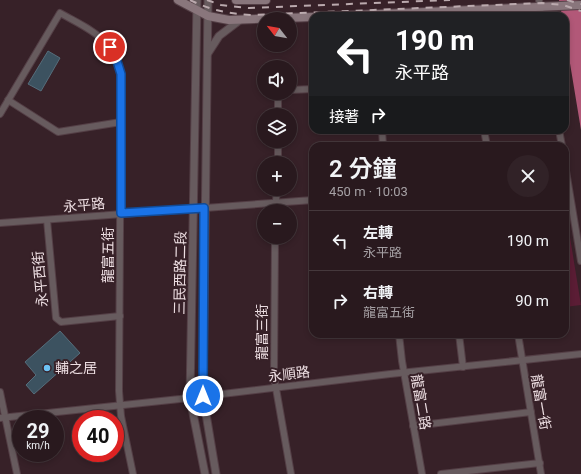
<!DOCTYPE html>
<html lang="zh-TW">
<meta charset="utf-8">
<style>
:root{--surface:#29191e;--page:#312227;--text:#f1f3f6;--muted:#a5a0a4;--line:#45383c}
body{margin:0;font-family:Roboto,"Noto Sans TC",sans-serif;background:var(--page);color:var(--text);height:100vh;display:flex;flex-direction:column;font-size:15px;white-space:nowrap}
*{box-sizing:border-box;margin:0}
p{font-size:13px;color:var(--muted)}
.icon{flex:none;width:22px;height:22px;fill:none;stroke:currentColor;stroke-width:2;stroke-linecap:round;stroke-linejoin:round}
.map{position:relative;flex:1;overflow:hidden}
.side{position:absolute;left:309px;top:142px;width:260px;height:196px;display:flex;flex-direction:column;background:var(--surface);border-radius:12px;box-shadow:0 2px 6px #0003,0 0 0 1px var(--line)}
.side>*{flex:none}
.guide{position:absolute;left:309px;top:12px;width:260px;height:122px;border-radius:12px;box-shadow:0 2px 6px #0003,0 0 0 1px var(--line);background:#202124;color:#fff;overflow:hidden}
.needle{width:26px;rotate:301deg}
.controls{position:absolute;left:257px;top:12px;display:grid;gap:8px}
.controls a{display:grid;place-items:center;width:40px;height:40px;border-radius:50%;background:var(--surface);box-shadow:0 2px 6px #0003,0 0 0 1px var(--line);font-size:20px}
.speed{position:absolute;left:12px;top:410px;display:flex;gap:8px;font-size:20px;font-weight:700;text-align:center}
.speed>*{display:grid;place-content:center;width:52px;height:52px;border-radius:50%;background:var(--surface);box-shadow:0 2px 6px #0003,0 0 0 1px var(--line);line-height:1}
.speed small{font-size:10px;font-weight:400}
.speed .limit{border:6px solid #d22;background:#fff;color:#111}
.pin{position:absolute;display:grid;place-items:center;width:34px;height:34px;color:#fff;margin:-17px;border:2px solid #fff;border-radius:50%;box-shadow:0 1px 4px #0007}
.me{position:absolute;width:44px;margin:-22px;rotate:0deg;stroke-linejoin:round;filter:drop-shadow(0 0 3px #0008)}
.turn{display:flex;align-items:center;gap:14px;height:84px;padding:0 20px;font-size:18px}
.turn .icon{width:52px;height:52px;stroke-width:2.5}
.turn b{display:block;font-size:28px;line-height:34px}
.then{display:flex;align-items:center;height:38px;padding:0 20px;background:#0003;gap:8px;font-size:15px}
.round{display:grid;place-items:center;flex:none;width:42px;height:42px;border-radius:21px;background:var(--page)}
.headline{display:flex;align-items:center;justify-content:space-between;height:68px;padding:0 20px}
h1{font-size:24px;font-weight:600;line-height:30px}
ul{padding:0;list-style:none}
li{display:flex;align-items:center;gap:12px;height:60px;padding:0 20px;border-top:1px solid var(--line)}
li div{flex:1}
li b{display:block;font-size:15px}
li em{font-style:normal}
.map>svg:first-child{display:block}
.green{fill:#5b1d35}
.water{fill:#b25878}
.building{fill:#3c5260;stroke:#556d7b}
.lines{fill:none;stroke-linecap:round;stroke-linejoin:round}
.minor-casing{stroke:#543f46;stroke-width:8}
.tertiary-casing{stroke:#543f46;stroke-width:9}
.secondary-casing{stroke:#543f46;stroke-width:10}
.minor{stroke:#675b5e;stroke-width:6}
.tertiary{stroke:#675b5e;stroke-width:7}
.secondary{stroke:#89767c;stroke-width:8}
.rail{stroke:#bbaaae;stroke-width:2;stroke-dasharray:7 7;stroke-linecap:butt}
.route-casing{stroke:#114b97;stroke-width:10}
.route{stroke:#1a73e8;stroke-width:7}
.poi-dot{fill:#6dc2f3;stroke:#372128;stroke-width:1.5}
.labels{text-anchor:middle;stroke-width:4;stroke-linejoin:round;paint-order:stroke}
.street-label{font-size:14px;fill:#eddee2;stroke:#372128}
.poi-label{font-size:14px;fill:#eddee2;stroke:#372128;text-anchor:start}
</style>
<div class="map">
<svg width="581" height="474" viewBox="0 0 581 474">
<rect width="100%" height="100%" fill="#372128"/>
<!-- green -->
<polygon class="green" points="568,225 581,305 565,307 565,226"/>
<!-- water -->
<polygon class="water" points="559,0 581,0 581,130 565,33 565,16 562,16"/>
<!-- building -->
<g class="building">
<polygon points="48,51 60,58 41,91 28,84"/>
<polygon points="60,331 80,353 34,394 26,385 36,375 25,362"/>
</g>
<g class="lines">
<!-- minor casing -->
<g class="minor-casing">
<g id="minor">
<polyline points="539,0 541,16"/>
<polyline points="290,90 313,89"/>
<polyline points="8,100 58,132 121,122"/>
<path d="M0,114L60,13C94,32 108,35 121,74L119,391L121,416L133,474"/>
<polyline points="278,115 278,93"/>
<polyline points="382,130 383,146"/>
<polyline points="484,130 487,146"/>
<polyline points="559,130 562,146"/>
<polyline points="278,163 278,141"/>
<polyline points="565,165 581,261"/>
<polyline points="275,211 277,189"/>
<polyline points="47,220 56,318 61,322 120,316"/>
<polyline points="0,223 313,200"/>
<polyline points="275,237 274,377 291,474"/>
<polyline points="399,334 402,361 422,474"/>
<polyline points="459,334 463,367"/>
<polyline points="518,334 541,474"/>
<polyline points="0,392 17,474"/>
<polyline points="0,418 180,399 390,374 581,354"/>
<polyline points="413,426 531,412"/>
<polyline points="441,474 540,463"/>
</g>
</g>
<!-- tertiary casing -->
<g class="tertiary-casing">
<g id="tertiary">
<polyline points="197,0 190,398 205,474"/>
<polyline points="208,0 203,396 216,474"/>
<polyline points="208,53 219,36 240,20"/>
</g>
</g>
<!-- secondary casing -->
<g class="secondary-casing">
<g id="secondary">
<polyline points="178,0 208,16 229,20 313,17"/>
<polyline points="236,0 266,0"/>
<polyline points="333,16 581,5"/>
</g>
</g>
<!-- minor -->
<use href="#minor" class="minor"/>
<!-- tertiary -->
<use href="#tertiary" class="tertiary"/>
<!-- secondary -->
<use href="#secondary" class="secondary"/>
<!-- rail -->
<g class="rail">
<path d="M190,0C210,10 229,14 252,15L542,3L563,5L581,11"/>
<polyline points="207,0 221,5 249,8 450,0"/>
<polyline points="567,0 581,4"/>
</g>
</g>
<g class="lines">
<!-- route casing -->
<g class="route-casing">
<polyline id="route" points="110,47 116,58 121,74 121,213 204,208 203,396"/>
</g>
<!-- route -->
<use href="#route" class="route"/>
</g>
<!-- markers -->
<circle class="poi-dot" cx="47" cy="368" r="4"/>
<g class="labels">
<!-- street labels -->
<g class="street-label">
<text transform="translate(84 205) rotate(-5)" y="5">永平路</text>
<text transform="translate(108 255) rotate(-90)" y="5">龍富五街</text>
<text transform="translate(180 273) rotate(-89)" y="5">三民西路二段</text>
<text transform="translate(40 279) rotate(-95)" y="5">永平西街</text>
<text transform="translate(262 332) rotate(-90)" y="5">龍富三街</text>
<text transform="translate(289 374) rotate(-7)" y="5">永順路</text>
<text transform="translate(421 402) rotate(80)" y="5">龍富二路</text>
<text transform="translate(541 402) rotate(80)" y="5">龍富一街</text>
</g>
<!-- poi labels -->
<g class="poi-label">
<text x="55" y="373">輔之居</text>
</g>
</g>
</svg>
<div class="controls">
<a><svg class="needle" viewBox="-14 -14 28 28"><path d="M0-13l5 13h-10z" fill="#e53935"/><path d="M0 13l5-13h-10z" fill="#a5a0a4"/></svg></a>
<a><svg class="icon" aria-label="sound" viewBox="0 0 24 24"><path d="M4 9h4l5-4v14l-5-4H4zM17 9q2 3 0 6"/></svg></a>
<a><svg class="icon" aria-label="layers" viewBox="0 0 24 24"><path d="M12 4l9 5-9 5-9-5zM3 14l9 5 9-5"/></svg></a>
<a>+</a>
<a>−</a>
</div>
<div class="speed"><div>29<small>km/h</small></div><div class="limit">40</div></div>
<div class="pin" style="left:110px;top:47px;background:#d93025"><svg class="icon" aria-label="arrive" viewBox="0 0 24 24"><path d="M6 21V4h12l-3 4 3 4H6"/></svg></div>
<svg class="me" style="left:203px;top:396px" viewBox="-20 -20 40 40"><circle r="17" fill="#1a73e8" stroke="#fff" stroke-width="3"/><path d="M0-11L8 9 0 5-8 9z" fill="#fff"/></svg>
<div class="guide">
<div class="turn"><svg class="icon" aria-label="left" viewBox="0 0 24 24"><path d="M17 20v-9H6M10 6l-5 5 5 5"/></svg><div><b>190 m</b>永平路</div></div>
<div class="then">接著<svg class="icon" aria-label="right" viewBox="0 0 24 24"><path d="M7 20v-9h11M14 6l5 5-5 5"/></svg></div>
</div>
<section class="side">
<div class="headline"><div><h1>2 分鐘</h1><p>450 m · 10:03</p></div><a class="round"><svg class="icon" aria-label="close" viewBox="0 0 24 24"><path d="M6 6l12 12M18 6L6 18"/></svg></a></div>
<ul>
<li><svg class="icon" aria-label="left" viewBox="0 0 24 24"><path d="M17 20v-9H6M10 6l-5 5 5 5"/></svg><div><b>左轉</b><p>永平路</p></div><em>190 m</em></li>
<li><svg class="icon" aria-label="right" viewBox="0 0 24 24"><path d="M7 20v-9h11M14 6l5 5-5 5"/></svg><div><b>右轉</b><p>龍富五街</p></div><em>90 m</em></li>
</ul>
</section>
</div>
